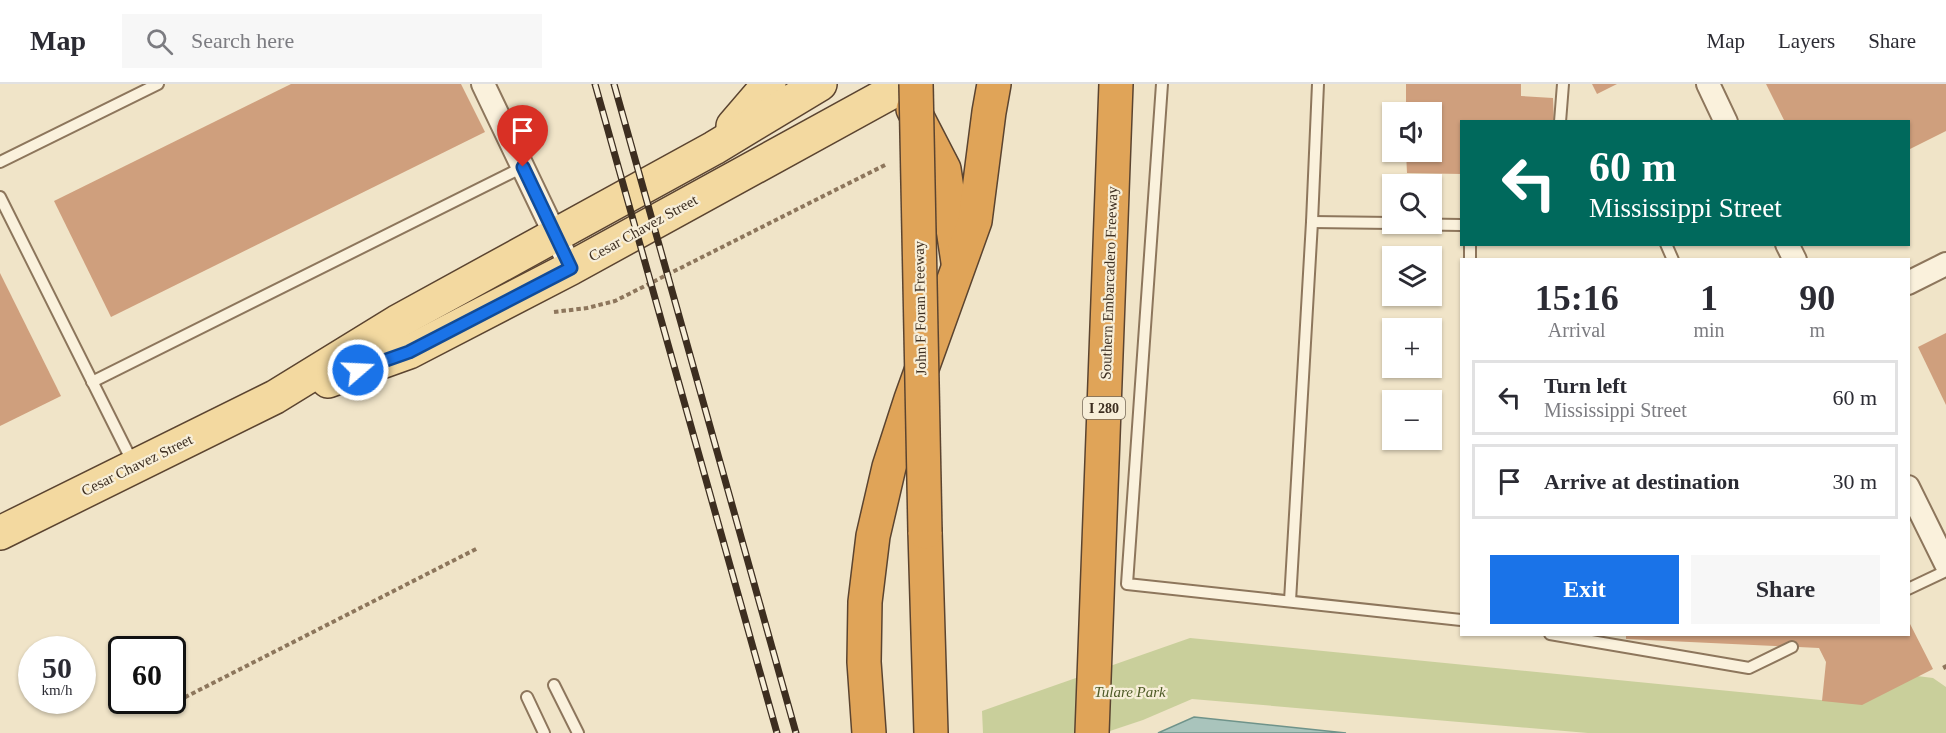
<!DOCTYPE html>
<meta charset="utf-8">
<style>
:root{--surface:#fff;--page:#f7f7f7;--text:#2b2b33;--muted:#7c7c81;--line:#e1e1e2;--accent:#1a73e8}
body{margin:0;font-family:"Times New Roman",serif;background:var(--page);color:var(--text);height:100vh;display:flex;flex-direction:column;font-size:22px;white-space:nowrap}
*{box-sizing:border-box;margin:0}
p{font-size:20px;color:var(--muted)}
.icon{flex:none;width:33px;height:33px;fill:none;stroke:currentColor;stroke-width:2;stroke-linecap:round;stroke-linejoin:round}
.map{position:relative;flex:1;overflow:hidden}
.panel{position:absolute;left:1460px;top:174px;width:450px;height:378px;display:flex;flex-direction:column;background:var(--surface);border-radius:0px;box-shadow:0 2px 4px #0004}
.panel>*{flex:none}
.guide{position:absolute;left:1460px;top:36px;width:450px;height:126px;border-radius:0px;box-shadow:0 2px 4px #0004;background:#00695c;color:#fff;overflow:hidden}
.fabs{position:absolute;left:1382px;top:18px;display:grid;gap:12px}
.fabs a{display:grid;place-items:center;width:60px;height:60px;border-radius:0px;background:var(--surface);box-shadow:0 2px 4px #0004;font-size:30px}
.speed{position:absolute;left:18px;top:552px;display:flex;gap:12px;font-size:30px;font-weight:700;text-align:center}
.speed>*{display:grid;place-content:center;width:78px;height:78px;border-radius:50%;background:var(--surface);box-shadow:0 2px 4px #0004;line-height:1}
.speed small{font-size:15px;font-weight:400}
.speed .limit{border:3px solid #111;border-radius:9px;background:#fff;color:#111}
.pin{position:absolute;display:grid;place-items:center;width:51px;height:51px;color:#fff;margin:-62px -26px;border-radius:50% 50% 50% 0;rotate:-45deg;box-shadow:0 0 6px #0007}
.pin .icon{rotate:45deg}
.me{position:absolute;width:66px;margin:-33px;rotate:71deg;stroke-linejoin:round;filter:drop-shadow(0 0 4px #0008)}
.turn{display:flex;align-items:center;gap:21px;height:126px;padding:0 30px;font-size:27px}
.turn .icon{width:78px;height:78px;stroke-width:2.5}
.turn b{display:block;font-size:42px;line-height:51px}
.eta{display:flex;justify-content:space-evenly;align-items:center;height:102px;text-align:center}
.eta b{font-size:36px;font-weight:600;line-height:42px}
.action{display:flex;gap:12px;margin-top:auto;padding:12px 30px}
.action a{flex:1;height:69px;border-radius:0px;background:var(--accent);color:#fff;font-size:24px;font-weight:600;line-height:69px;text-align:center}
.action a+a{background:var(--page);color:var(--text)}
ul{padding:0;list-style:none}
li{display:flex;align-items:center;gap:18px;height:75px;margin:0 12px 9px;padding:0 18px;border:3px solid var(--line);border-radius:0px}
li div{flex:1}
li b{display:block;font-size:22px}
li em{font-style:normal}
header{display:flex;align-items:center;gap:36px;box-sizing:border-box;height:84px;padding:0 30px;background:var(--surface);border-bottom:2px solid var(--line)}
header strong{font-size:28px}
nav{display:flex;gap:33px;margin-inline-start:auto;font-size:21px}
.search{width:420px;height:54px;background:var(--page);display:flex;align-items:center;gap:15px;box-sizing:border-box;padding:0 21px;border-radius:0px;color:var(--muted);font-size:22px}
.map>svg:first-child{display:block}
.green{fill:#c9cf9b}
.water{fill:#a9c4bc;stroke:#6f938a;stroke-width:1.5}
.building{fill:#cf9f7d}
.lines{fill:none;stroke-linecap:round;stroke-linejoin:round}
.lane-casing{stroke:#8d765c;stroke-width:14}
.street-casing{stroke:#8d765c;stroke-width:26}
.primary-casing{stroke:#5b4430;stroke-width:36}
.highway-casing{stroke:#5b4430;stroke-width:36}
.path{stroke:#8d765c;stroke-width:4;stroke-dasharray:4.5 3;stroke-linecap:butt}
.lane{stroke:#faf1dc;stroke-width:10}
.street{stroke:#faf1dc;stroke-width:22}
.primary{stroke:#f3d9a0;stroke-width:33}
.highway{stroke:#e0a458;stroke-width:33}
.rail-casing{stroke:#3d2e20;stroke-width:7}
.rail{stroke:#f7eed8;stroke-width:4.5;stroke-dasharray:14;stroke-linecap:butt}
.highway-bridge-casing{stroke:#5b4430;stroke-width:36;stroke-linecap:butt}
.highway-bridge{stroke:#e0a458;stroke-width:33}
.route-casing{stroke:#114b97;stroke-width:15}
.route{stroke:#1a73e8;stroke-width:10}
.labels{text-anchor:middle;stroke-width:4.5;stroke-linejoin:round;paint-order:stroke}
.shield{fill:#f7eed8;stroke:#756857;stroke-width:1.5}
.shield-label{font-size:14px;font-weight:bold;fill:#3d2e20}
.street-label{font-size:15px;fill:#3d2e20;stroke:#f7eed8}
.park-label{font-size:15px;font-style:italic;fill:#4d5a26;stroke:#f7eed8}
</style>
<header>
<strong>Map</strong>
<div class="search"><svg class="icon" aria-label="search" viewBox="0 0 24 24"><circle cx="10" cy="10" r="6"/><path d="M15 15l6 6"/></svg>Search here</div>
<nav><a>Map</a><a>Layers</a><a>Share</a></nav>
</header>
<div class="map">
<svg width="1946" height="649" viewBox="0 0 1946 649">
<rect width="100%" height="100%" fill="#f0e4c8"/>
<!-- green -->
<polygon class="green" points="1190,554 1861,620 1917,592 1933,594 1946,603 1946,649 1588,649 1192,615 1143,636 1104,649 983,649 982,627"/>
<!-- water -->
<polygon class="water" points="1194,633 1346,649 1158,649"/>
<!-- building -->
<g class="building">
<polygon points="291,0 461,0 485,48 111,233 54,117"/>
<polygon points="1406,0 1521,0 1521,12 1553,14 1554,38 1461,38 1461,90 1407,89 1406,68 1431,68 1431,28 1406,28"/>
<polygon points="1592,0 1617,0 1597,10"/>
<polygon points="1766,0 1946,0 1946,47 1908,66 1908,38 1785,38"/>
<polygon points="0,189 61,312 0,342"/>
<polygon points="1946,249 1946,321 1918,263"/>
<polygon points="1908,536 1933,585 1862,621 1822,617 1826,578 1819,564 1626,555 1626,550 1908,550"/>
</g>
<g class="lines">
<!-- lane casing -->
<g class="lane-casing">
<g id="lane">
<polyline points="1162,0 1127,500 1461,536"/>
<polyline points="1560,38 1563,0"/>
<polyline points="0,78 158,0"/>
<polyline points="0,113 133,379"/>
<polyline points="1312,138 1392,139"/>
<polyline points="1394,140 1461,141"/>
<polyline points="1666,160 1673,176"/>
<polyline points="1470,176 1470,160"/>
<polyline points="92,298 523,83"/>
<polyline points="1908,505 1946,487"/>
<polyline points="1290,517 1312,138 1318,0"/>
<polyline points="1550,550 1749,584 1792,563"/>
<polyline points="554,601 578,649"/>
<polyline points="527,613 544,649"/>
</g>
</g>
<!-- street casing -->
<g class="street-casing">
<g id="street">
<polyline points="483,0 571,184"/>
<polyline points="1708,0 1726,38"/>
<polyline points="1787,160 1795,176"/>
<polyline points="1908,199 1946,180"/>
<polyline points="1908,403 1946,480"/>
</g>
</g>
<!-- primary casing -->
<g class="primary-casing">
<g id="primary">
<polyline points="733,42 769,0"/>
<polyline points="328,297 409,268 571,184 906,0"/>
<polyline points="0,449 275,313 397,238 714,64 820,0"/>
</g>
</g>
<!-- highway casing -->
<g class="highway-casing">
<g id="highway">
<polyline points="913,25 944,85 958,178"/>
<polyline points="925,448 931,649"/>
<polyline points="869,649 864,578 865,518 873,452 889,383 911,315 975,137 989,28 994,0"/>
<polyline points="1092,649 1116,0"/>
</g>
</g>
<!-- path -->
<g class="path">
<polyline points="554,228 587,224 615,217 887,80"/>
<polyline points="1944,581 1946,585"/>
<polyline points="158,627 478,464"/>
</g>
<!-- lane -->
<use href="#lane" class="lane"/>
<!-- street -->
<use href="#street" class="street"/>
<!-- primary -->
<use href="#primary" class="primary"/>
<!-- highway -->
<use href="#highway" class="highway"/>
<!-- rail casing -->
<g class="rail-casing">
<g id="rail">
<polyline points="595,0 777,649"/>
<polyline points="614,0 796,649"/>
</g>
</g>
<!-- rail -->
<use href="#rail" class="rail"/>
<!-- highway-bridge casing -->
<g class="highway-bridge-casing">
<polyline id="highway-bridge" points="916,0 925,448"/>
</g>
<!-- highway-bridge -->
<use href="#highway-bridge" class="highway-bridge"/>
</g>
<g class="lines">
<!-- route casing -->
<g class="route-casing">
<polyline id="route" points="358,286 409,268 571,184 523,83"/>
</g>
<!-- route -->
<use href="#route" class="route"/>
</g>
<g class="labels">
<!-- shield labels -->
<rect class="shield" x="1083" y="313" width="42" height="22" rx="4.5"/>
<g class="shield-label">
<text x="1104" y="329">I 280</text>
</g>
<!-- street labels -->
<g class="street-label">
<text transform="translate(643 144) rotate(-29)" y="5">Cesar Chavez Street</text>
<text transform="translate(1109 199) rotate(-88)" y="5">Southern Embarcadero Freeway</text>
<text transform="translate(920 224) rotate(-91)" y="5">John F Foran Freeway</text>
<text transform="translate(137 381) rotate(-26)" y="5">Cesar Chavez Street</text>
</g>
<!-- park labels -->
<g class="park-label">
<text x="1130" y="613">Tulare Park</text>
</g>
</g>
</svg>
<div class="fabs">
<a><svg class="icon" aria-label="sound" viewBox="0 0 24 24"><path d="M4 9h4l5-4v14l-5-4H4zM17 9q2 3 0 6"/></svg></a>
<a><svg class="icon" aria-label="search" viewBox="0 0 24 24"><circle cx="10" cy="10" r="6"/><path d="M15 15l6 6"/></svg></a>
<a><svg class="icon" aria-label="layers" viewBox="0 0 24 24"><path d="M12 4l9 5-9 5-9-5zM3 14l9 5 9-5"/></svg></a>
<a>+</a>
<a>−</a>
</div>
<div class="speed"><div>50<small>km/h</small></div><div class="limit">60</div></div>
<div class="pin" style="left:523px;top:83px;background:#d93025"><svg class="icon" aria-label="arrive" viewBox="0 0 24 24"><path d="M6 21V4h12l-3 4 3 4H6"/></svg></div>
<svg class="me" style="left:358px;top:286px" viewBox="-20 -20 40 40"><circle r="17" fill="#1a73e8" stroke="#fff" stroke-width="3"/><path d="M0-11L8 9 0 5-8 9z" fill="#fff"/></svg>
<div class="guide">
<div class="turn"><svg class="icon" aria-label="left" viewBox="0 0 24 24"><path d="M17 20v-9H6M10 6l-5 5 5 5"/></svg><div><b>60 m</b>Mississippi Street</div></div>
</div>
<section class="panel">
<div class="eta">
<div><b>15:16</b><p>Arrival</p></div>
<div><b>1</b><p>min</p></div>
<div><b>90</b><p>m</p></div>
</div>
<ul>
<li><svg class="icon" aria-label="left" viewBox="0 0 24 24"><path d="M17 20v-9H6M10 6l-5 5 5 5"/></svg><div><b>Turn left</b><p>Mississippi Street</p></div><em>60 m</em></li>
<li><svg class="icon" aria-label="arrive" viewBox="0 0 24 24"><path d="M6 21V4h12l-3 4 3 4H6"/></svg><div><b>Arrive at destination</b></div><em>30 m</em></li>
</ul>
<div class="action"><a>Exit</a><a>Share</a></div>
</section>
</div>
